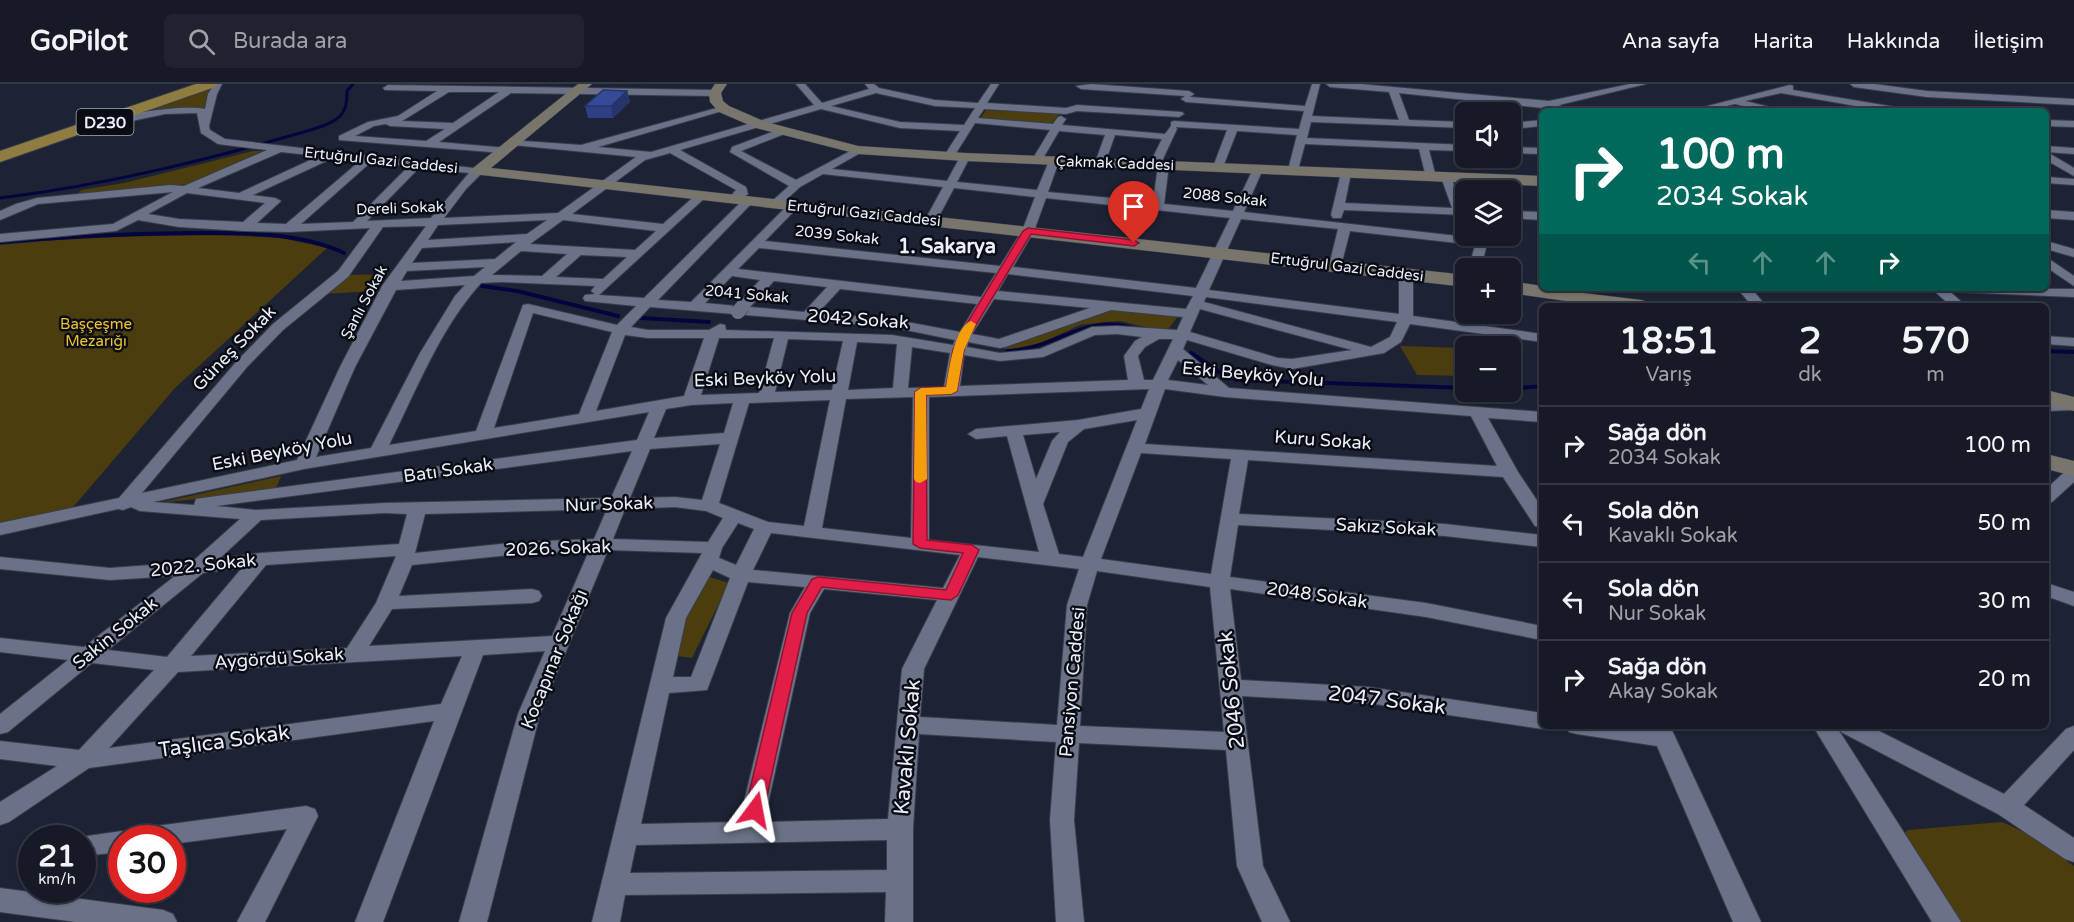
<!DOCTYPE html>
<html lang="tr">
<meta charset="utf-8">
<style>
:root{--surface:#161a27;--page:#1f232f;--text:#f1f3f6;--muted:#9ea1a7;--line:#353844}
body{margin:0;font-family:"Varela Round",sans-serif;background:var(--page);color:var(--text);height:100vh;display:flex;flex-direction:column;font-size:22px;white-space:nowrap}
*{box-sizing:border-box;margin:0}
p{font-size:20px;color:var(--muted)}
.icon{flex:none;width:33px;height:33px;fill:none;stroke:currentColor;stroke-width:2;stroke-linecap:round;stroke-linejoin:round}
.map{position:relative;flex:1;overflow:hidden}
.sheet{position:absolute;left:1539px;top:219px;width:510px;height:426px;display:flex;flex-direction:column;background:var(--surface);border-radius:9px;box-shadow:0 2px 4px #0004,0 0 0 2px var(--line)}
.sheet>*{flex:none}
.banner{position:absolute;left:1539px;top:24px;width:510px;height:183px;border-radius:9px;box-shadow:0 2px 4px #0004,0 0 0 2px var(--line);background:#00695c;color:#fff;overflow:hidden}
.buttons{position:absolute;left:1455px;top:18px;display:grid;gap:12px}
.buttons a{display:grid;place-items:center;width:66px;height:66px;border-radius:9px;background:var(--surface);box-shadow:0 2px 4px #0004,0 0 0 2px var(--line);font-size:30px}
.speed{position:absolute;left:18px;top:741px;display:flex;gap:12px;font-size:30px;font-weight:700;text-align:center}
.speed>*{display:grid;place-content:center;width:78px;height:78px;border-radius:50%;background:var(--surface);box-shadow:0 2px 4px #0004,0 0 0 2px var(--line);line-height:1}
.speed small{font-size:15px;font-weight:400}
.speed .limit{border:9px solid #d22;background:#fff;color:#111}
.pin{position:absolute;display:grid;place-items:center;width:51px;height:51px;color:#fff;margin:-62px -26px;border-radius:50% 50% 50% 0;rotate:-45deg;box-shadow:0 0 6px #0007}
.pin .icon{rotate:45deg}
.me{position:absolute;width:66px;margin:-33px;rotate:13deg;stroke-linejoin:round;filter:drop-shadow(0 0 4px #0008)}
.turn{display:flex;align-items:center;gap:21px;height:126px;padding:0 18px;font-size:27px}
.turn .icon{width:78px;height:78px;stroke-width:2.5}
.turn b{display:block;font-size:42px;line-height:51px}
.lanes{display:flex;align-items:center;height:57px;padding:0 18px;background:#0003;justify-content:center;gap:30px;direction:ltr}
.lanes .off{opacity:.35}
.eta{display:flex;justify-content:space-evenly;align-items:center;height:102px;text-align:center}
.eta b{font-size:36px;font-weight:700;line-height:42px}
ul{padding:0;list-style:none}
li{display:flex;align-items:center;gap:18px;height:78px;padding:0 18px;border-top:2px solid var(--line)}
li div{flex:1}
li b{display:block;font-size:22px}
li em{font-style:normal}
header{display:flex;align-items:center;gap:36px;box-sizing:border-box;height:84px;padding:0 30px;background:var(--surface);border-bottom:2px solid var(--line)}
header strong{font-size:28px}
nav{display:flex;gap:33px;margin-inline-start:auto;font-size:21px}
.search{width:420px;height:54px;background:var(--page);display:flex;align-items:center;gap:15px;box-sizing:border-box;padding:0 21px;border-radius:9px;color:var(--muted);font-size:22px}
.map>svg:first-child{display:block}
.green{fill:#4b3d0d}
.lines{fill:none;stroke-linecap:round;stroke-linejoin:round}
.stream-far1{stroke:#05053e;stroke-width:3}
.stream{stroke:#05053e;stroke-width:4}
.minor-casing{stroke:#393e4c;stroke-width:2}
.secondary-casing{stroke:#393e4c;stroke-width:1}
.trunk-casing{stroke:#393e4c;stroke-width:2}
.minor{fill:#6b7287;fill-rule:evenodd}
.secondary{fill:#78766c;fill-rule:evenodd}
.trunk{fill:#8f7c40;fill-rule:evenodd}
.minor-bridge-casing{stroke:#393e4c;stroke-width:15;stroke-linecap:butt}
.minor-bridge{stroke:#6b7287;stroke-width:14}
.wall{fill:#2e4083}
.shaded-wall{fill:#26346a}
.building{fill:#364b98;stroke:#26346a;stroke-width:1.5}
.route{fill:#e11d48;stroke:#92132f;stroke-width:1.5}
.slow{fill:#f59e0b}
.labels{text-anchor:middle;stroke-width:5;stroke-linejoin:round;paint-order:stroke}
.far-street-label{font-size:15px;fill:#ebeffb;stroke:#0a0c14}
.far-park-label{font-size:15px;fill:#f0c42f;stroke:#0a0c14}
.shield{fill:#0a0c14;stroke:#a8abb6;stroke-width:1.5}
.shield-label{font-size:16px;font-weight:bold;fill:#ebeffb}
.street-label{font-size:18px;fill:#ebeffb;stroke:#0a0c14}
.far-district-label{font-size:20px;font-weight:bold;fill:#ebeffb;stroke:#0a0c14}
.near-street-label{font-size:21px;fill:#ebeffb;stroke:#0a0c14}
</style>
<header>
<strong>GoPilot</strong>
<div class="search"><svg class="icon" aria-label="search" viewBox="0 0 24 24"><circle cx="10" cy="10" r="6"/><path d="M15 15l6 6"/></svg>Burada ara</div>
<nav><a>Ana sayfa</a><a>Harita</a><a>Hakkında</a><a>İletişim</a></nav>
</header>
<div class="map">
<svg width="2074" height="838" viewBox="0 0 2074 838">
<rect width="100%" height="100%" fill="#1d2334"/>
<!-- green -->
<g class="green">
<polygon points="209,5 204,25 185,23 138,29"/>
<polygon points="986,26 1058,29 1060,29 1050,42 980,35"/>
<polygon points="253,67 262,67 190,100 76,112 81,106 124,99"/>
<polygon points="222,151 281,154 327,164 175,304 68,429 0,441 0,161 91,153"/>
<polygon points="387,190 373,207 324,210 345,191"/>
<polygon points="1112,225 1179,231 1166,248 1120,237 1105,238 1080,241 1039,260 1005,266 1006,260"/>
<polygon points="1400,262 1465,264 1465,292 1417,291"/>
<polygon points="281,392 275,407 158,419"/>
<polygon points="706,492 729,499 692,574 678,572 688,525"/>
<polygon points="2002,738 2024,748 2074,782 2074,838 1956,838 1903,751 1908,746"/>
</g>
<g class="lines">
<!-- stream-far1 -->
<path class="stream-far1" d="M0,114C107,101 211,75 314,45C337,37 348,33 347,7L353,0"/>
<!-- stream -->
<g class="stream">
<path d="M0,158C62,153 124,150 187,149C238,149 297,147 344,169"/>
<polyline points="482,202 517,207 618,232"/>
<polyline points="641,234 709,238"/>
<path d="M1007,267C1055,266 1089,226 1138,246"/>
<polyline points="2046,267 2074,268"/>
<polyline points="1191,269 1224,291 1238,296 1466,304"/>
<polyline points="1510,305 1542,302"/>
</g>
<!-- minor casing -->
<g class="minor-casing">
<g id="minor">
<path d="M214,0H222L217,10L209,42L210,46L225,55L482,85V89L466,105L444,134L558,129L636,73L513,61L508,58L509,56L581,61L724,22L729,25L598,63L651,68L814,21L796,0H805L822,19L869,5L865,0H874L879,4L935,16L978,19L991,0H999L987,19L1066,24L1077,21L1182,28L1184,30L1179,33L1077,27L1066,30L984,25L978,34L1053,40L1058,33L1061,32L1066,35L1062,41L1165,50L1171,42V38L1174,37L1299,45L1304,27L1186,18L1181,15L1185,12L1081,5L1076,2L1091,0L1189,7L1194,10L1190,13L1305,22L1312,0H1320L1312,32L1399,36L1389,8L1330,3L1326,0H1360L1549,17L1630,0H1646L1559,21L1572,27L1399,9L1409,36L1466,38V44L1311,38L1307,54L1466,61V67L1429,66L1436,93L1431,96L1426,93L1419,65L1305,60L1298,86L1293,89L1289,88L1288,86L1297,51L1237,47L1223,83L1218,86L1213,83L1227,46L1176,43L1177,45L1161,79L1169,81L1164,120L1233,127L1253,85L1258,82L1263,85L1244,128L1476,154L1477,152H1489L1481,184H1469L1475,161L1350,147L1341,182L1335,186L1329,182L1338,145L1241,135L1209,206L1399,230V190L1406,186L1413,190V232L1542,250V258L1410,240L1401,258L1384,269L1292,285L1272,281L1187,256L1183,265L1229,304L1542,328V338L1488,334L1518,388L1542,424V444L1535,442L1503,393L1248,376L1239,430L1445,440L1542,451V463L1445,452L1238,441L1230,493L1426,519L1542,542V556L1426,533L1230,505L1241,596L1368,603L1542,629V642H1551L1542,645L1368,619L1242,612L1263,782L1290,838H1262L1237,782L1226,666L1079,659L1074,736L1084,838H1056L1050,736L1056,658L919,650L913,745V838H885L886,808L625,811L620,838H592L666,534L702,469L608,466L540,630L487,838H459L518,630L545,567L483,571L383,838H355L434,637L89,684L9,738L0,741V718L57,682L0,675V657L79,666L154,586L92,579L8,648L0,650V630L68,576L0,568V554L84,563L175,492L110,496L0,485V473L110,484L192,478L240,435L140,427L131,423L123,426L118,425L0,451V439L119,414L237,277L273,240L338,187L370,144L289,148L245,147L179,143L138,136L116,147L0,158V150L113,140L173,108L38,120L0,136V127L16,120L37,114L170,101L184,102L267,66L218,60L201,49L197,29L165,30L103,43L98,40C112,30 187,20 205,25L208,10ZM876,9L935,22L975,24L964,41L900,38L831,22ZM821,25L900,44L960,47L944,72L949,75L953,74L975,39L1050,46L1032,76L1037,79L1042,76L1059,47L1105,51L1095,79L1100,82L1105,79L1115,51L1162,55L1149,81L1154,84L1158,82L1153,118L1048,108L1059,77L1054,74L1049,77L1037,106L957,98L970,73L965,70L960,73L947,97L832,85L862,68V64L858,63L796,96L741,67L787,49L788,47L783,44L732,63L730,68L789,102L771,118V122H779L800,103L823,90L943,103L925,136L931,140L937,136L954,104L1035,113L1022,147L1000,182L765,157L799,122L793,119L789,120L691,218L658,216L752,119V115H744L644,214L599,211L707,112L701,109L697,110L663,140L572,130L645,76L670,69L736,106L728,115L730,117H738L748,110L746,103L680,66ZM281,68L319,72L239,109L198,104ZM333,74L360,77L286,140L257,139L281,117L275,114L253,111ZM371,78L409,82L353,138L301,140ZM419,84L469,89L431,134L367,137ZM187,109L265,119L243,138L179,135L148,130ZM1046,114L1230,134L1196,204L1013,183L1034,147ZM547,136L527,150L428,156L438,141ZM563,136L656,147L635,166L530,160ZM426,142L382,202L340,283L297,376L142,409L247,283L283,246L348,193L383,143ZM516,158L495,175L412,179L422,164ZM759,164L996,189L981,213L738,185ZM521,167L567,170L542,192L492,191ZM581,171L627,173L603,195L556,193ZM485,183L474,192L401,197L407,187ZM1008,190L1193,212L1186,225L998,207ZM732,192L760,196L736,222L705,219ZM774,197L827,203L804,228L750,223ZM501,198L595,202L591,207L595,210L585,211L583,214L585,217L636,222L617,241L528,220L523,221L476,347L389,361C416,307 440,244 481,199ZM465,201L455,212L420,269L371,364L316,373L355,283L396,206ZM840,205L977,220L960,248L891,235L818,229ZM1206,213L1397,238L1390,253L1371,263L1204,218ZM994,215L1090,224L999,255L972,250ZM650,223L891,243L955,256L953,261L892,251L726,246L725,241L720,240L709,246H648L631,243ZM1200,225L1352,266L1292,275L1278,274L1190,248ZM1111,226L1183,233L1177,246L1117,242L1092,243L1040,265L1000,269L967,263L968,258L1000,264L1005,263ZM533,229L612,248L579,330L494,344ZM1117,250L1142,253L1135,257L1124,272L1128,296L960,302L964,271L1000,277L1043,273L1095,251ZM625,251L648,254H704L684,312L596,327ZM719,254H774L759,309L701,311ZM788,255L843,257L832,306L775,308ZM1159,255H1173L1153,296H1144L1138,272L1145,263ZM857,258L897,260L893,304L848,306ZM912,263L950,269L944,303L908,304ZM1178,276L1208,301L1168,296ZM1149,305L1141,325L1078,336L976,345L968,350L976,355L1007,352L1039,468L929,456V313ZM1165,305L1225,313L1471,332L1497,382L1145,360ZM913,313L911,454L822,444L846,315ZM830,316L804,442L768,438L719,419L749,319ZM733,319L724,349L654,354L666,325L691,321ZM649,328L637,356L202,414L196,415L194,421L153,418L304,385ZM1137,336L1083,473L1059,470L1043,420L1068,358L1084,345ZM1060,348L1052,357L1036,395L1023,351ZM720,360L702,416L675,413L630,414L650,365ZM632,367L611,414L385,419L256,426L216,422ZM1141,369L1231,375L1211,490L1101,475ZM675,423L706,427L723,434L708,458L613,455L625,425ZM607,425L594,455L519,458L415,469L425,430ZM385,429L407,430L399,460L260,469L219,475L261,436ZM738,439L754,445L736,481L719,474L722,464ZM771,449L960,471L943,504L753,486ZM589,467L552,552L369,562L392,525L532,519L539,517L542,512L539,507L532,505L399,512L412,481L519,470ZM396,472L376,519L347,564L191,572L266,481ZM978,473L1079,485L1067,521L1057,641L920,633L924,585ZM242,484L167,573L108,566L203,489ZM713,486L730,494L691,593H673L686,534ZM1097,487L1210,503L1224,648L1080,642L1087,521ZM748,498L805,503L790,529L739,738L641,740L669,609L707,606ZM824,505L937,516L902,585L888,735L764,738L810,529ZM462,572L441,620L109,664L178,588ZM887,756V786L630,789L636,761Z"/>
<polygon points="1850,0 1874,0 1927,7 2074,15 2074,21 1927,13 1854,3"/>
<path d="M388,1L715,6L720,9L715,12L511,9L439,58L507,64L508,66L503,69L339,56V52L368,38L398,32L437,7L385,6L383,4ZM449,8H499L453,39L402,37ZM386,40L390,42L445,45L426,57L355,52L374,42Z"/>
<polygon points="1790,1 1793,2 1793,6 1901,24 1906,27 1885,27 1781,9 1745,17 1786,27 1766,27 1735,20 1705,27 1688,27"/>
<polygon points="1542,36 1542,42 1510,45 1510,39"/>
<polygon points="2046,36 2074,37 2074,43 2046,42"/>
<polygon points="2046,62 2074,64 2074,70 2047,68 2074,84 2074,92 2046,76"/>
<polygon points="1510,63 1542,64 1542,70 1510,69"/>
<polygon points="1346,86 1351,89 1345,119 1452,124 1441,93 1442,91 1450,91 1463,124 1466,124 1466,131 1344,126 1341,134 1333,134 1331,131 1341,89"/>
<polygon points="2046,93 2074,95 2074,101 2046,99"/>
<polygon points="2046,126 2074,128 2074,136 2046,134"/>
<polygon points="1510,127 1542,128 1542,136 1510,134"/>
<polygon points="2046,157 2074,165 2074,173 2046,165"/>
<polygon points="2046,173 2074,192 2074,202 2046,183"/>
<polygon points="1737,204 1751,204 1766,222 1752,222"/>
<polygon points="1931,204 1946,204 1966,222 1951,222"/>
<polygon points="1950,204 2074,205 2074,213 1957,208"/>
<polygon points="2046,252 2074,254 2074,262 2046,260"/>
<polygon points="2074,316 2074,326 2046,327 2046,317"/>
<polygon points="2074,384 2074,398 2052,418 2046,419 2046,405 2068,385"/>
<polygon points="2046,499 2074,508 2074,522 2046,512"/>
<polygon points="1566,642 1648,644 1648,642 1670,642 1761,838 1733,838 1657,662 1577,650 1569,648"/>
<polygon points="1813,642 1836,642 1961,838 1932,838"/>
<polygon points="1838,642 1869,642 2004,710 2066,645 2074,642 2074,666 2024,721 2074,754 2074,778 2065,775 1998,730 1841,648"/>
<polygon points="306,722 315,725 318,732 265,838 237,838 287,745 172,760 172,754 122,754 122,768 82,772 82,754 73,754 122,747 131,750 141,744"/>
<polygon points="0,804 163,826 173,830 177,838 76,838 0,828"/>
</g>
</g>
<!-- secondary casing -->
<g class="secondary-casing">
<g id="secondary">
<polygon points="578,0 592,0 491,84 1466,191 1466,203 473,90 470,87 473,84"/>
<polygon points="715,0 727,0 721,9 723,17 729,22 766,38 858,62 965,69 1542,92 1542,102 965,77 858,70 756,44 719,28 710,18 709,9"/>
<polygon points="1510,197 1542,202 1542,204 1641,216 1648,218 1651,222 1601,222 1510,209"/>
<polygon points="2046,306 2074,313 2074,327 2046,320"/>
<polygon points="2046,370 2074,377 2074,392 2046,385"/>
</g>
</g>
<!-- trunk casing -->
<g class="trunk-casing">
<polygon id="trunk" points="196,0 217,0 215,3 0,78 0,67"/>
</g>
<!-- minor -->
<use href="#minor" class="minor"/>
<!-- secondary -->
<use href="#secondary" class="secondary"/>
<!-- trunk -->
<use href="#trunk" class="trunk"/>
<!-- minor-bridge casing -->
<g class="minor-bridge-casing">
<polyline id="minor-bridge" points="738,228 743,222"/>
</g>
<!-- minor-bridge -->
<use href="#minor-bridge" class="minor-bridge"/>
</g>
<!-- wall -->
<polygon class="wall" points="627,7 630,18 613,34 588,34 585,22"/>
<!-- shaded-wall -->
<polygon class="shaded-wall" points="627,7 630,18 613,34 611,22"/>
<!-- building -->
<polygon class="building" points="603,6 627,7 611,22 585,22"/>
<!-- route -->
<polygon class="route" points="1028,144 1134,156 1139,159 1134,162 1031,150 968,254 964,266 957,307 951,310 926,311 927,456 972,461 979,466 958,511 951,516 822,503 807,529 764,726 761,731 755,734 748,731 745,726 792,529 812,495 818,493 946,506 963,469 920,464 913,460 915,308 921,304 946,303 953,266 958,254 1023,147"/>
<!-- slow -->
<path class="slow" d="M971,237L976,240L964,266L957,307L951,310L926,311L927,395L920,399L916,398L914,395L915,308L921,304L946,303C949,287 954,243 971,237Z"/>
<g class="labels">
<!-- far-street labels -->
<g class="far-street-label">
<text transform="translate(381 76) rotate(6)" y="5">Ertuğrul Gazi Caddesi</text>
<text transform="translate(1115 79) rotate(2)" y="5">Çakmak Caddesi</text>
<text transform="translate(1225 113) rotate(6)" y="5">2088 Sokak</text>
<text transform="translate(400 124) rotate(-2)" y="5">Dereli Sokak</text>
<text transform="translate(864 129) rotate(6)" y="5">Ertuğrul Gazi Caddesi</text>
<text transform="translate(837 151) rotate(6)" y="5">2039 Sokak</text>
<text transform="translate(1347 183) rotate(7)" y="5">Ertuğrul Gazi Caddesi</text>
<text transform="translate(747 210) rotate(5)" y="5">2041 Sokak</text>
<text transform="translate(364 218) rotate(-62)" y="5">Şanlı Sokak</text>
</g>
<!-- far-park labels -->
<g class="far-park-label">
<text x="96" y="245">Başçeşme<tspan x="96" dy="17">Mezarığı</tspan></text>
</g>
<!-- shield labels -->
<rect class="shield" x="76.5" y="25" width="57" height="26" rx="4.5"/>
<g class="shield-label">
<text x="105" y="44">D230</text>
</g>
<!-- street labels -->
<g class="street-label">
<text transform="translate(858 235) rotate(4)" y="6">2042 Sokak</text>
<text transform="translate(234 264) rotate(-46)" y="6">Güneş Sokak</text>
<text transform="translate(1253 290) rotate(5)" y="6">Eski Beyköy Yolu</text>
<text transform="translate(765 294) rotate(-2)" y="6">Eski Beyköy Yolu</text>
<text transform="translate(1323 356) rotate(4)" y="6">Kuru Sokak</text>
<text transform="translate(282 367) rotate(-11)" y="6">Eski Beyköy Yolu</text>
<text transform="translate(448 386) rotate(-8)" y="6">Batı Sokak</text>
<text transform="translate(609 420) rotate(-2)" y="6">Nur Sokak</text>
<text transform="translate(1386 443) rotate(3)" y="6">Sakız Sokak</text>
<text transform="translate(558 464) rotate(-2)" y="6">2026. Sokak</text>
<text transform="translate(203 481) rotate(-6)" y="6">2022. Sokak</text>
<text transform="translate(1317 511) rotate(8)" y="6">2048 Sokak</text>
<text transform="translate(115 549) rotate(-39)" y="6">Sakin Sokak</text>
<text transform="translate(279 574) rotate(-4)" y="6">Aygördü Sokak</text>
<text transform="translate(554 575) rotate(-68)" y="6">Kocapınar Sokağı</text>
<text transform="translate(1072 598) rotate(-85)" y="6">Pansiyon Caddesi</text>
</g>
<!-- far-district labels -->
<g class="far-district-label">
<text x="947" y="169">1. Sakarya</text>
</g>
<!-- near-street labels -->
<g class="near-street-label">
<text transform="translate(1231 606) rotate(-96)" y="7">2046 Sokak</text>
<text transform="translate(1387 616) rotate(7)" y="7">2047 Sokak</text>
<text transform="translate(224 657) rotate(-8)" y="7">Taşlıca Sokak</text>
<text transform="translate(907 663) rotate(-85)" y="7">Kavaklı Sokak</text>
</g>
</g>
</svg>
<div class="buttons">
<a><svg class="icon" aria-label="sound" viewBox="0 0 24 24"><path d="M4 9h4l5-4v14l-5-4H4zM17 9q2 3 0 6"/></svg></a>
<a><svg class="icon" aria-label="layers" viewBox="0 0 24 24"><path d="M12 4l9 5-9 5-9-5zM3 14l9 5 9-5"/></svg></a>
<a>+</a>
<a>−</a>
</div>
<div class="speed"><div>21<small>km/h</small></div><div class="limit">30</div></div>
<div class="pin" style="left:1134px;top:159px;background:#d93025"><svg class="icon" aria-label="arrive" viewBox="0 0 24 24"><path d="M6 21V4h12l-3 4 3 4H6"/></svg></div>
<svg class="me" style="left:755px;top:726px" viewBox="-20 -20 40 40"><path d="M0-17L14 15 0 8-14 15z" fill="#e11d48" stroke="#fff" stroke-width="4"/></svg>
<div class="banner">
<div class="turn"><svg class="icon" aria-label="right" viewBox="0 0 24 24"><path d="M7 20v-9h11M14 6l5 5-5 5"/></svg><div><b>100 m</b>2034 Sokak</div></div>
<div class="lanes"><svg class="icon off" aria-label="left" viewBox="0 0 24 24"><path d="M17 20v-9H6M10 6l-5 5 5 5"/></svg><svg class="icon off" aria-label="ahead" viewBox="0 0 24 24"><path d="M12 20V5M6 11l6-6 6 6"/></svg><svg class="icon off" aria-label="ahead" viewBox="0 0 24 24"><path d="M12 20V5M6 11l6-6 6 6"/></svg><svg class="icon" aria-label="right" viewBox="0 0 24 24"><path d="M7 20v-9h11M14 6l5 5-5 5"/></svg></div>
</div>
<section class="sheet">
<div class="eta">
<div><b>18:51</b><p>Varış</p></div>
<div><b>2</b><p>dk</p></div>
<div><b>570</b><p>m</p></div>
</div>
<ul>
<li><svg class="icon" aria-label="right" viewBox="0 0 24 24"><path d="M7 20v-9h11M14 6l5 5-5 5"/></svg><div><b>Sağa dön</b><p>2034 Sokak</p></div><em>100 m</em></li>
<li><svg class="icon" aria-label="left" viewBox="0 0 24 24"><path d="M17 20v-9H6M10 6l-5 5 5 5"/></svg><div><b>Sola dön</b><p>Kavaklı Sokak</p></div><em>50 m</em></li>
<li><svg class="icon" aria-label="left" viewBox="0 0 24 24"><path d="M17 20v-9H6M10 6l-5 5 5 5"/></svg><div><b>Sola dön</b><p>Nur Sokak</p></div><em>30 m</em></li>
<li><svg class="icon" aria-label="right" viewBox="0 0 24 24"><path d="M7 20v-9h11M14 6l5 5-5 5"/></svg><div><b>Sağa dön</b><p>Akay Sokak</p></div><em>20 m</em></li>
</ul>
</section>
</div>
